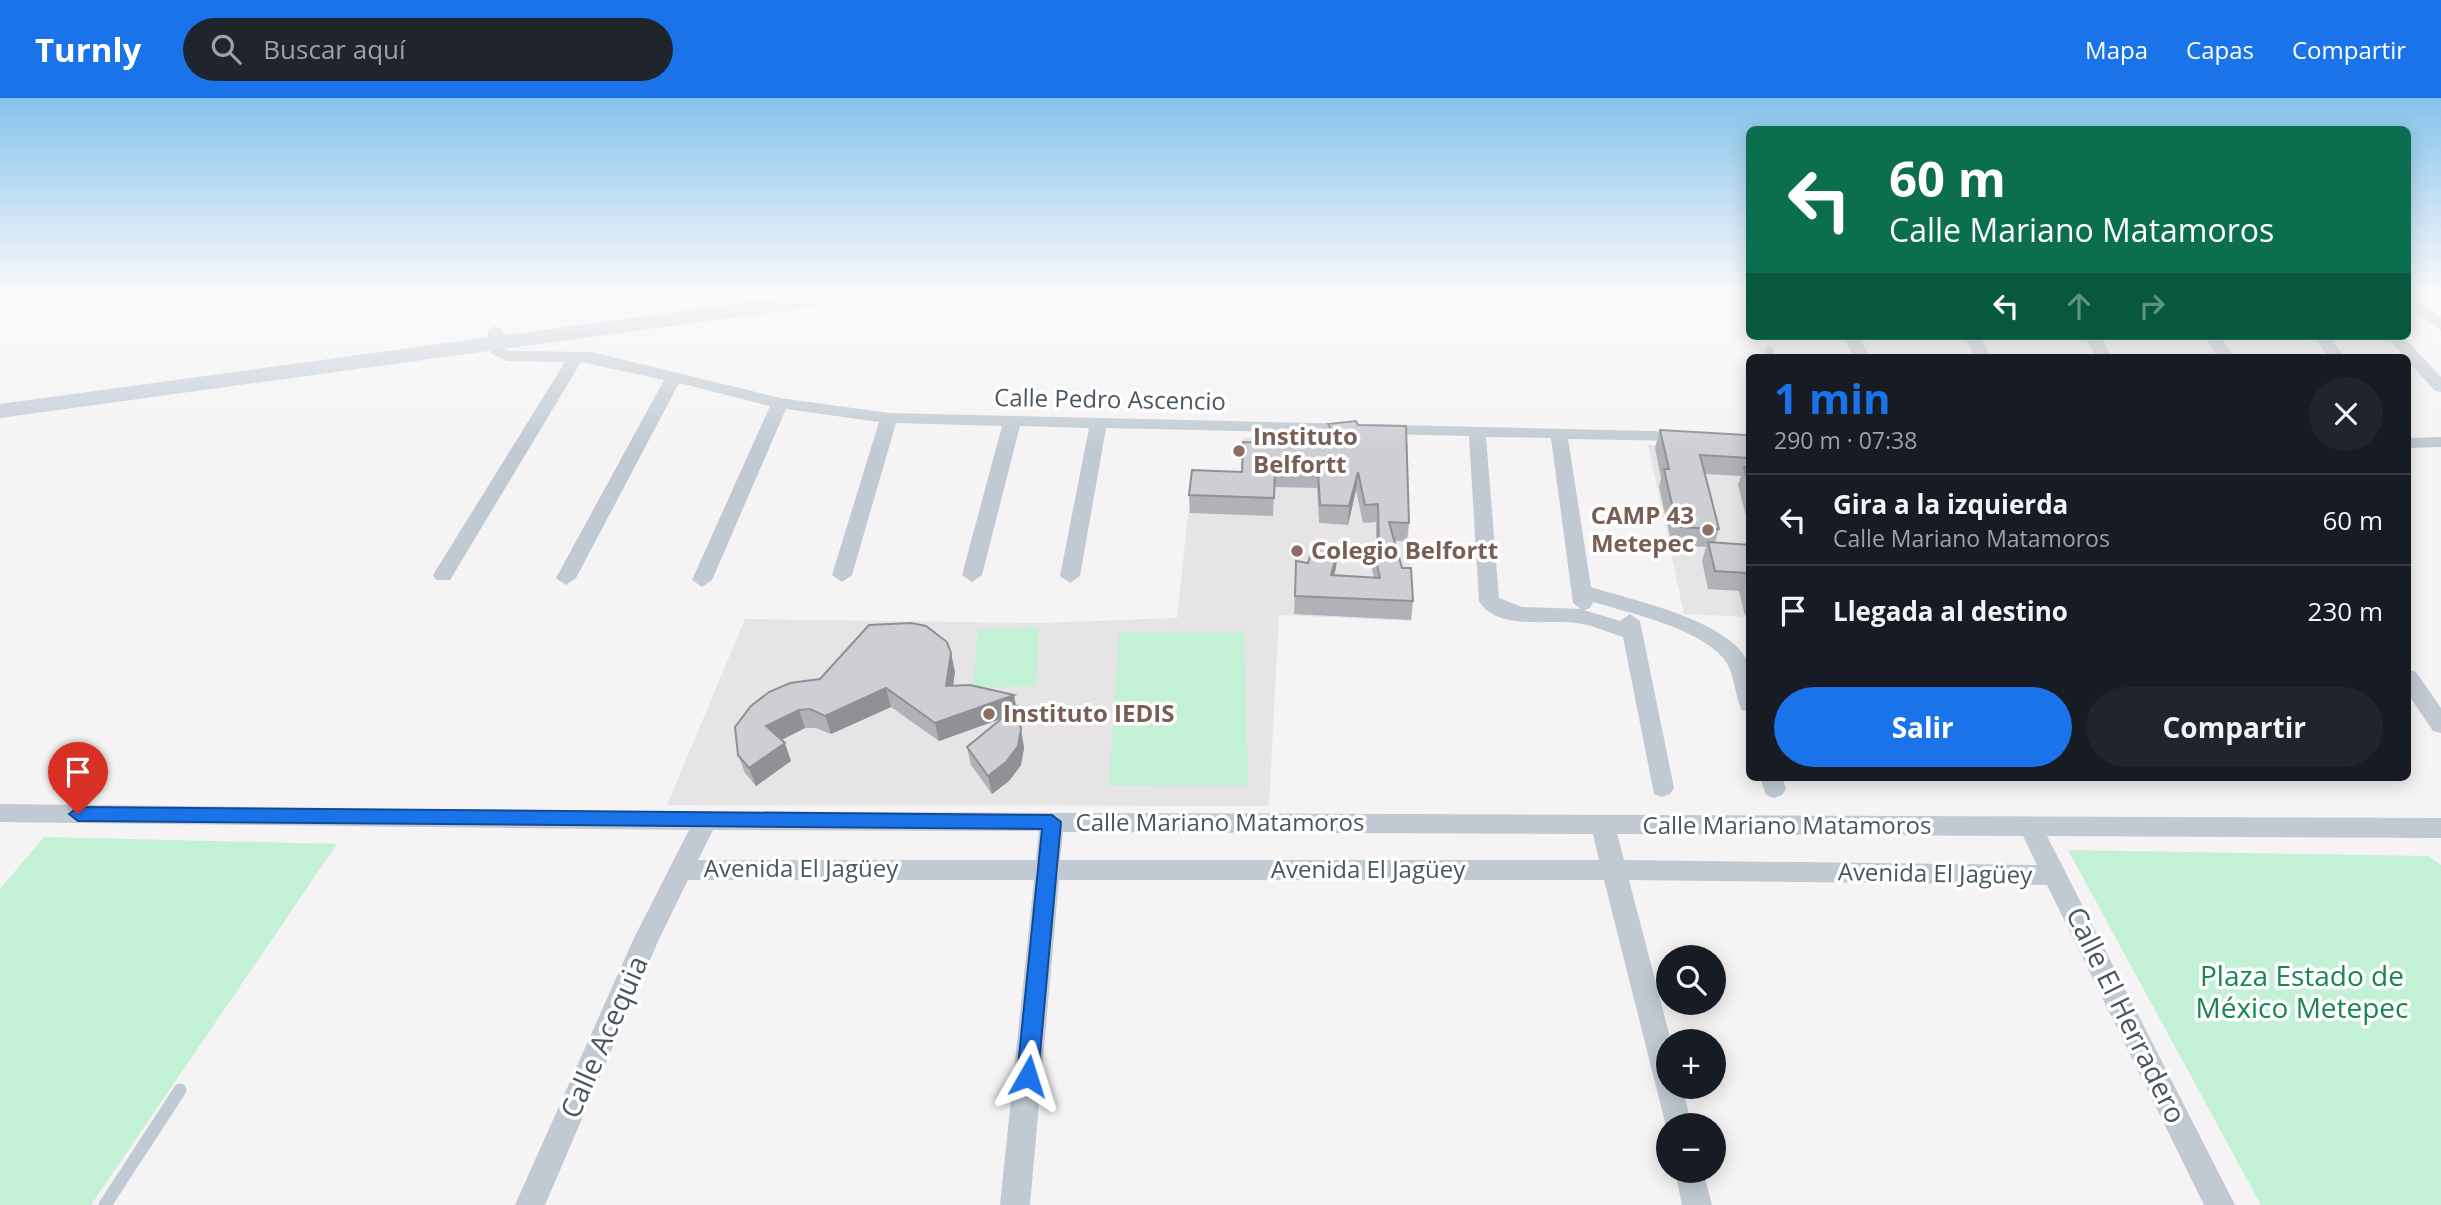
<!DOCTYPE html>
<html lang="es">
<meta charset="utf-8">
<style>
:root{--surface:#171b24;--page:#20242c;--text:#f1f3f6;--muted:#9ea1a6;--line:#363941;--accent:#1a73e8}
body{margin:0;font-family:"Open Sans",sans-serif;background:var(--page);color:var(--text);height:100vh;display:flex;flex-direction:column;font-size:26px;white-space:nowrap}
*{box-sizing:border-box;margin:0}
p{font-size:23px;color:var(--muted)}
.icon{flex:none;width:38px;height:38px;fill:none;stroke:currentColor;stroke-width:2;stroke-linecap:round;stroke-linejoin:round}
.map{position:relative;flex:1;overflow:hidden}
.panel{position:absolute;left:1746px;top:256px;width:665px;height:427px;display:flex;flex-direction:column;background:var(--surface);border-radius:10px;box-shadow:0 4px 18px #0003}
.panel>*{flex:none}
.top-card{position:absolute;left:1746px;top:28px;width:665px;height:214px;border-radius:10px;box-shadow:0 4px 18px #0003;background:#0b6e4f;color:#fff;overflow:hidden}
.fabs{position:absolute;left:1656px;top:847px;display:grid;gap:14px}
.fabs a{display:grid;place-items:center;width:70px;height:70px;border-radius:50%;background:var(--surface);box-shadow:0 4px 18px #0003;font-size:35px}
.pin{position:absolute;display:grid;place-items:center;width:60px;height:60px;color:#fff;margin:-72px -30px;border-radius:50% 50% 50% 0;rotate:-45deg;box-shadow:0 0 7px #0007}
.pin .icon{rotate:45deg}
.me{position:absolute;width:77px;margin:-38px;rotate:6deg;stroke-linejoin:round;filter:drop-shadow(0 0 5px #0008)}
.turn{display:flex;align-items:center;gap:24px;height:147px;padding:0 28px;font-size:32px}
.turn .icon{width:91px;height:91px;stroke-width:2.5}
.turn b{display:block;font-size:49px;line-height:60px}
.lanes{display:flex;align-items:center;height:66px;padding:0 28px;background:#0003;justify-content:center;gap:35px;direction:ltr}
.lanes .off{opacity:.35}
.round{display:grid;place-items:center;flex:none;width:74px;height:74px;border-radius:37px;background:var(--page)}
.head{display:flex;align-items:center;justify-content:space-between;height:119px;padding:0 28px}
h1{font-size:42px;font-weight:700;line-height:52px;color:var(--accent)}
.cta{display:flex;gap:14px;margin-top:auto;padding:14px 28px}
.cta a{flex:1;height:80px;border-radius:42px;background:var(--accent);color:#fff;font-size:28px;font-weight:700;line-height:80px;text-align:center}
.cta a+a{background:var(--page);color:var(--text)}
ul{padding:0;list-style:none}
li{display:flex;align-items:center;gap:21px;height:91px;padding:0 28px;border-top:2px solid var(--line)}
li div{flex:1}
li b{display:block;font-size:26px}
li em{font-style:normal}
header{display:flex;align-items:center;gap:42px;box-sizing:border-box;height:98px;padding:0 35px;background:var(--accent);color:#fff}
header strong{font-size:33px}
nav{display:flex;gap:38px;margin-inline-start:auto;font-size:24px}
.search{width:490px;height:63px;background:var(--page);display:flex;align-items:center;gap:18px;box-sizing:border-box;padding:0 24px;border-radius:38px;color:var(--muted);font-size:26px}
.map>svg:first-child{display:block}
.education{fill:#e6e4e5}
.green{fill:#c3f1d5}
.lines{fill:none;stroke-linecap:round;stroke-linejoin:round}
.service-far1{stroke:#c1cad2;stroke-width:9}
.service{stroke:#c1cad2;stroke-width:13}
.minor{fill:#c1cad2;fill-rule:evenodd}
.secondary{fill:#c1cbd6;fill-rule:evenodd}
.wall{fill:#b0b2b7}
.shaded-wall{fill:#909195}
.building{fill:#cdcfd5;stroke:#909195;stroke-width:2}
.route{fill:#1a73e8;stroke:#114b97;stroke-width:2}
.education-dot{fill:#8d6e63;stroke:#fff;stroke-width:2.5}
.labels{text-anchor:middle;stroke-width:7;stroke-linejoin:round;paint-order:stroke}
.street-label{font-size:24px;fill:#4a5661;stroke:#fff}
.education-label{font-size:24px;font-weight:bold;fill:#785e54;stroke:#fff;text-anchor:start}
.near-park-label{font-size:28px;fill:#17864f;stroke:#fff}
.near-street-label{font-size:28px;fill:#4a5661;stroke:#fff}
</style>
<header>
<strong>Turnly</strong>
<div class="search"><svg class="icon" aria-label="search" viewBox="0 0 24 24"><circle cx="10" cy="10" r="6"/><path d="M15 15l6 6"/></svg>Buscar aquí</div>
<nav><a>Mapa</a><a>Capas</a><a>Compartir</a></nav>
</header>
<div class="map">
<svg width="2441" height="1107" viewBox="0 0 2441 1107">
<rect width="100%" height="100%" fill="#f5f3f3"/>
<!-- education -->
<g class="education">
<polygon points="1243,339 1405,341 1412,523 1279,517 1269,708 667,707 745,521 1038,525 1177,520 1191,388 1241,390"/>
<polygon points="1648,347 1750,348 1750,519 1684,516"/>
</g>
<!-- green -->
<g class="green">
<polygon points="1039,529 1036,588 973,590 978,532"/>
<polygon points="1244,533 1248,687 1109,688 1119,534"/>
<polygon points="44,739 337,746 91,1107 0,1107 0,791"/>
<polygon points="2068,752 2428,758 2441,767 2441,1107 2261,1107"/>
</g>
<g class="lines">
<!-- service-far1 -->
<polyline class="service-far1" points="1769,253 1771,259"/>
<!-- service -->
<polyline class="service" points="105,1107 180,992"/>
<!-- minor -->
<g class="minor">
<polygon points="2421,204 2441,219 2441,233 2415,212 2413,209"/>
<path d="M495,228L503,233L505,251L510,253L592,254L780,300L889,315L1691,334L1694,338L1691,342L1685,343L1568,341L1591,489C1630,502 1741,524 1750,571C1753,584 1750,600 1750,614L1742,612C1734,596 1735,574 1723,560C1698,530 1630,515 1593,504L1590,510L1584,512L1620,523L1630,516L1640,523L1674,690L1670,696L1662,699L1654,696L1623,539C1607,534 1593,527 1576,525C1547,521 1497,533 1479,503L1469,338L1106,330L1080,478L1070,485L1060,478L1089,330L1020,328L982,477L972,484L962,477L1002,328L896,325L852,477L842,484L832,477L879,324L786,311L712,482L702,489L692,482L770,308L679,285L576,480L566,487L556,480L664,282L581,264L450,482H436L433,477L565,264L507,263L491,256L487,233ZM1486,339L1551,340L1573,505L1581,511L1522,509L1499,500Z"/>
<polygon points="1844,238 1860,238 1869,259 1853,259"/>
<polygon points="1964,238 1980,238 1991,259 1975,259"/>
<polygon points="2084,238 2100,238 2112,259 2096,259"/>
<polygon points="2204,238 2220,238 2234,259 2218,259"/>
<polygon points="2313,238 2329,238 2345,259 2329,259"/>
<polygon points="2386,238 2403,238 2441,279 2441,294 2435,293"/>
<polygon points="2441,339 2441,349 2408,350 2408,340"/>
<polygon points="2408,571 2416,574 2441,610 2441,635 2433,633 2408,596"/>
<polygon points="1760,679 1782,679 1786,691 1782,697 1774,700 1766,697"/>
<path d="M0,706L577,713L2441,720V740L2047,738L2235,1107H2204L2047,787L1629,782L1671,943H1668V989H1682L1692,1027H1668V1036L1604,782H1059L1030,1107H1000L1034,782H688L659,841L545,1107H515L634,840L689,732L0,724ZM713,732L1039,733L1036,762H698ZM1063,734L1593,736L1599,762H1060ZM1617,736L2023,738L2037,767L1624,762Z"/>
<polygon points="1675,1073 1703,1073 1712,1107 1682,1107"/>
</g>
<!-- secondary -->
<polygon class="secondary" points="813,195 871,195 860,202 0,320 0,306"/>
</g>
<!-- wall -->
<g class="wall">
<polygon points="1328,326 1409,425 1407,443 1394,443 1413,503 1411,522 1294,516 1296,463 1308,465 1338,451 1336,469 1334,478 1374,480 1372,472 1374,453 1376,453 1376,424 1363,425 1356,392 1348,427 1319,425 1317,390 1274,389 1273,418 1190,415 1189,397 1328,347 1327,344"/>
<polygon points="1660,332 1750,349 1750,433 1738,387 1741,378 1705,376 1719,431 1715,444 1750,447 1750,517 1745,517 1739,493 1708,491 1702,463 1706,449 1672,447 1659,389 1661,380 1655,350"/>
<polygon points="955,574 953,588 1014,597 1024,650 1021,667 1009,683 992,696 971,667 967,649 1001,621 939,643 891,609 831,636 816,630 805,630 782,642 791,663 756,688 745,675 738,657 820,581"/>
</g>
<!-- shaded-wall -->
<g class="shaded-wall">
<polygon points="1358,374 1356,392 1348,427 1349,408"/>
<polygon points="1338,451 1336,469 1329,496 1331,477"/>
<polygon points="951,555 955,574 950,607 946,588"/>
<polygon points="886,590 891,609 831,636 825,618"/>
<polygon points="1014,597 1017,615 939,643 935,625"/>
<polygon points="799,612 805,630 773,646 766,628"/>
<polygon points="1021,631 1024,650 1021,667 1009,683 992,696 988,678"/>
<polygon points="785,645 791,663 756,688 749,670"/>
</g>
<!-- building -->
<g class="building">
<polygon points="1356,323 1358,327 1406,328 1409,425 1389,424 1402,470 1411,470 1413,503 1295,498 1296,463 1308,465 1314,446 1338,451 1331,477 1380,480 1374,453 1379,453 1378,406 1365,407 1358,374 1349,408 1320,407 1318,372 1275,371 1274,400 1189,397 1192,372 1242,374 1243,344 1341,347 1328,326"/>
<polygon points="1660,332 1746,337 1750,349 1750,360 1700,357 1719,431 1677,429 1664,371 1669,371"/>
<polygon points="1744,369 1750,369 1750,391"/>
<polygon points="1708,444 1750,447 1750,490 1746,475 1715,473"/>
<polygon points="911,525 926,528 947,544 951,555 946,588 970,587 1014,597 935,625 886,590 825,618 810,611 799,612 766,628 785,645 749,670 738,657 735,629 751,608 769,594 790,585 820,581 869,527"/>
<polygon points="1017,608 1021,631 1018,648 1006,664 988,678 967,649"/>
</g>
<!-- sky -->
<linearGradient id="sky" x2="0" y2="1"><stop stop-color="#85c3ea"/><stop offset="0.56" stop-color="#fafafa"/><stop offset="1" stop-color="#fafafa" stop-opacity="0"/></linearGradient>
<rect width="2441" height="350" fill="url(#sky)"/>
<!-- route -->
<polygon class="route" points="78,709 1052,717 1061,724 1038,978 1035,985 1028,988 1020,985 1017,978 1042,731 78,723 69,716"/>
<!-- markers -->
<g class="education-dot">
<circle cx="1239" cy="353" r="7"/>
<circle cx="1708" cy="432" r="7"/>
<circle cx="1297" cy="453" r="7"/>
<circle cx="989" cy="616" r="7"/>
</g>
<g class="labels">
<!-- street labels -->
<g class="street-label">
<text transform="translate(1110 302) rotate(1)" y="8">Calle Pedro Ascencio</text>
<text x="1220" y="733">Calle Mariano Matamoros</text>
<text x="1787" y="736">Calle Mariano Matamoros</text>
<text x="801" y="779">Avenida El Jagüey</text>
<text x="1368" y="780">Avenida El Jagüey</text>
<text transform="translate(1935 776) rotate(1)" y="8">Avenida El Jagüey</text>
</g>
<!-- education labels -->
<g class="education-label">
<text x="1253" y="347">Instituto<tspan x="1253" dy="28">Belfortt</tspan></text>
<text x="1694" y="426" text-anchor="end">CAMP 43<tspan x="1694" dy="28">Metepec</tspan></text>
<text x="1311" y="461">Colegio Belfortt</text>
<text x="1003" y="624">Instituto IEDIS</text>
</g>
<!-- near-park labels -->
<g class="near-park-label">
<text x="2302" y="888">Plaza Estado de<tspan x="2302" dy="32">México Metepec</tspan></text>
</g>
<!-- near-street labels -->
<g class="near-street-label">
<text transform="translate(2126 917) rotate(64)" y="10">Calle El Herradero</text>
<text transform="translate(604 939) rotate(-66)" y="10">Calle Acequia</text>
</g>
</g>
</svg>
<div class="fabs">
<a><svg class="icon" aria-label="search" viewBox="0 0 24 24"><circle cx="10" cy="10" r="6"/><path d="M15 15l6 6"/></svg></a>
<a>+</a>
<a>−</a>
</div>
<div class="pin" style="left:78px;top:716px;background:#d93025"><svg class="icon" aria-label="arrive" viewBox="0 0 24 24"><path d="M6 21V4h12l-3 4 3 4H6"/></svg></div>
<svg class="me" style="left:1028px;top:978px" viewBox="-20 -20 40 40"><path d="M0-17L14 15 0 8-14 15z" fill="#1a73e8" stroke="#fff" stroke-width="4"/></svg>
<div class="top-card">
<div class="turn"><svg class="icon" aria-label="left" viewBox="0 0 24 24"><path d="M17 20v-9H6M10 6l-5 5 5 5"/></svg><div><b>60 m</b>Calle Mariano Matamoros</div></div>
<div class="lanes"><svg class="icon" aria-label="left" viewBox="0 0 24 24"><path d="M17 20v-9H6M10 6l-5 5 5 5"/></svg><svg class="icon off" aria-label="ahead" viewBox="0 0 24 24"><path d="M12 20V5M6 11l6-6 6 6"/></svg><svg class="icon off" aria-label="right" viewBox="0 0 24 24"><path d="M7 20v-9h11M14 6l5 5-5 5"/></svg></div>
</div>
<section class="panel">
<div class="head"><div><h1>1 min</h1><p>290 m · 07:38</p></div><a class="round"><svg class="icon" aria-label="close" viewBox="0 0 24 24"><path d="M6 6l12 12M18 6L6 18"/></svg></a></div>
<ul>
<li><svg class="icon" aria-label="left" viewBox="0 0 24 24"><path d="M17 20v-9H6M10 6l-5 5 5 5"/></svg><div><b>Gira a la izquierda</b><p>Calle Mariano Matamoros</p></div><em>60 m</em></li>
<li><svg class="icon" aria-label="arrive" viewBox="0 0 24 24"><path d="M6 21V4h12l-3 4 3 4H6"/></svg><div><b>Llegada al destino</b></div><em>230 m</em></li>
</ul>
<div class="cta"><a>Salir</a><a>Compartir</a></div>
</section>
</div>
